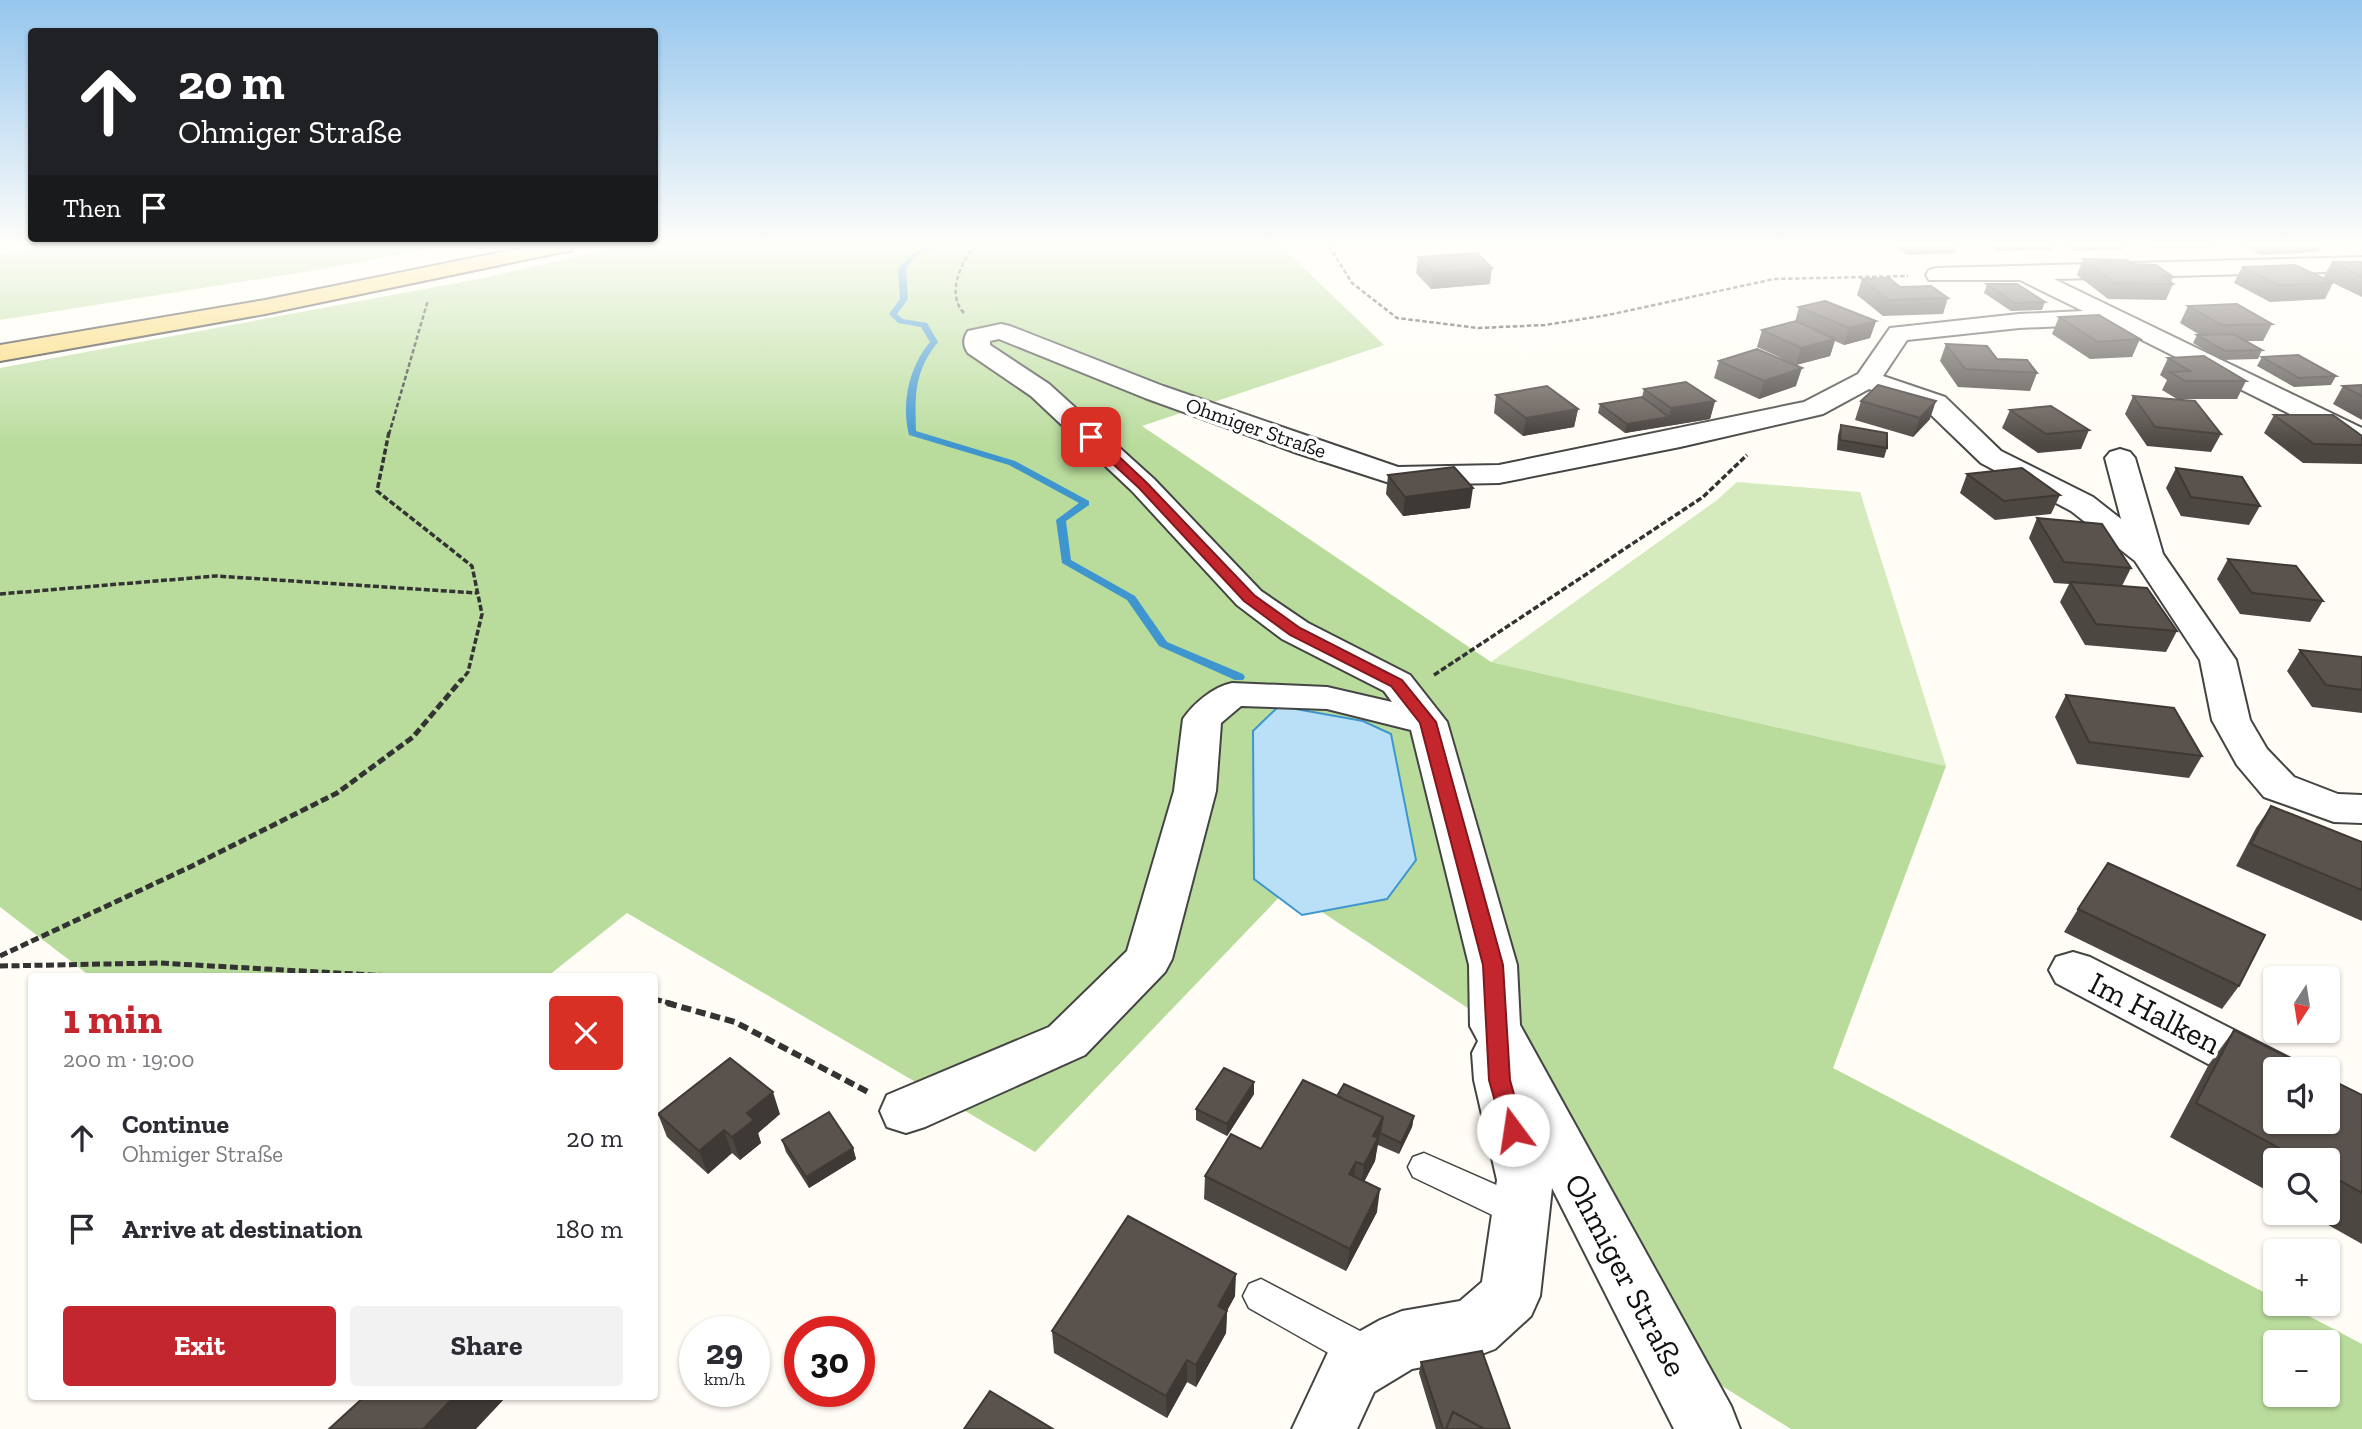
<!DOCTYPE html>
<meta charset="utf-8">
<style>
:root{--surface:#fff;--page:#f2f2f3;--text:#2b2b33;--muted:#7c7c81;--accent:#c4262e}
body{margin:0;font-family:"Zilla Slab",serif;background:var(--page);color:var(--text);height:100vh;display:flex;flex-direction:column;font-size:26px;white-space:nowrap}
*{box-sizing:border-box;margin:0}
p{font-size:23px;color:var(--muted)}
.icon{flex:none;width:38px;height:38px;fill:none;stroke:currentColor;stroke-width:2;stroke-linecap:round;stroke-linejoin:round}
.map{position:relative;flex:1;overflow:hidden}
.drawer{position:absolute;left:28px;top:973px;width:630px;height:427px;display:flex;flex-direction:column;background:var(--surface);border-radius:7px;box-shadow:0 2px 5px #0004}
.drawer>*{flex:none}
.banner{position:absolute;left:28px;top:28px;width:630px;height:214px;border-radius:7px;box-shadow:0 2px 5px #0004;background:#202124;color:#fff;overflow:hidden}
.needle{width:46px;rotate:192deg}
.fabs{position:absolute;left:2263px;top:966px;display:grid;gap:14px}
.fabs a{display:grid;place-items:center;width:77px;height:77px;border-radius:7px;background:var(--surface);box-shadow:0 2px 5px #0004;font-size:35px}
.speed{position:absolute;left:679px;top:1316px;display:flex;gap:14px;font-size:35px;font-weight:700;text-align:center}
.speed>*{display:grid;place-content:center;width:91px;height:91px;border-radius:50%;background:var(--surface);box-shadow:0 2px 5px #0004;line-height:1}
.speed small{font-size:18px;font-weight:400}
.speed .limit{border:10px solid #d22;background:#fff;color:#111}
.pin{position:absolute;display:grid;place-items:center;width:60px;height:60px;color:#fff;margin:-30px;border-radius:14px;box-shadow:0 4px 10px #0006}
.me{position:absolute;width:77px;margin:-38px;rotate:346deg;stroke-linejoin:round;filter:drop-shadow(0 0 5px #0008)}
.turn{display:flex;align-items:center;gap:24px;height:147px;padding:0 35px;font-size:32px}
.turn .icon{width:91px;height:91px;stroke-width:2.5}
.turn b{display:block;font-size:49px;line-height:60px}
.then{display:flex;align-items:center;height:66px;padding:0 35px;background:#0003;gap:14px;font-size:26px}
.round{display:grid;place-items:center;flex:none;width:74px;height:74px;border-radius:7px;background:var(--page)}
.head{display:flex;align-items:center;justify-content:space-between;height:119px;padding:0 35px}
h1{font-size:42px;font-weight:700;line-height:52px;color:var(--accent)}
.action{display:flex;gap:14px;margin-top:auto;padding:14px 35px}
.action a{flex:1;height:80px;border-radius:7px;background:var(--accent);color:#fff;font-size:28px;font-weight:700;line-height:80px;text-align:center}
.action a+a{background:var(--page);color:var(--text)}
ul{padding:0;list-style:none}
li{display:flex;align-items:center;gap:21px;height:91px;padding:0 35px}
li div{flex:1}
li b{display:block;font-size:26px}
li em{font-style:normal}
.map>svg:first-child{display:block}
.green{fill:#d5ebbd}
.forest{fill:#b9dc9c;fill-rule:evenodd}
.water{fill:#b9e0f7;stroke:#3f96cf;stroke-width:2}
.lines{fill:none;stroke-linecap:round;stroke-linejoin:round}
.stream{fill:#3f96cf;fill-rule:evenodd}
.lane-casing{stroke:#444;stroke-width:3}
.street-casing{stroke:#444;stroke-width:4}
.primary-casing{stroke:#222;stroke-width:4}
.path-far3{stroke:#333;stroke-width:2.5;stroke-dasharray:4.5 2.5;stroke-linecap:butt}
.path-far2{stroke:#333;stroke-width:3.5;stroke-dasharray:6 2.5;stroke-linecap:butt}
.path-far1{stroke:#333;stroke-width:5;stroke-dasharray:8 3.5;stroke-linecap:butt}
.path{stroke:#333;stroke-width:6;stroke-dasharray:10 5;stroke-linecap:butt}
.lane{fill:#fff;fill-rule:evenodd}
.street{fill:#fff;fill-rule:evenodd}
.primary{fill:#f9d66b;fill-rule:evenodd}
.wall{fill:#4d4742}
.shaded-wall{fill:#3f3936}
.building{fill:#5a524d;stroke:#3f3936;stroke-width:2}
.route{fill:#c4262e;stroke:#7f191e;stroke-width:2}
.labels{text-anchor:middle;stroke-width:7;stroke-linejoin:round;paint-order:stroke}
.far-street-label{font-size:21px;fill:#111;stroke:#fff}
.near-street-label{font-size:32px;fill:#111;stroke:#fff}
</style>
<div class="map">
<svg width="2362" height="1429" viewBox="0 0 2362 1429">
<rect width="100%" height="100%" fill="#fffdf5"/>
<!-- green -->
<polygon class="green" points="1737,482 1860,492 1946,766 1491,662 1717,500"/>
<!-- forest -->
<g class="forest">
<polygon points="54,246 444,246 317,270 0,320 0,254"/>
<path d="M621,246H1281L1384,345L1142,426L1491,662L1946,766L1833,1068L2275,1298V1304H2286L2362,1344V1429H1791L1722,1386L1495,1026L1287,889L1035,1152L627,913L548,976H90L0,907V368L484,278ZM2275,1342H2328V1395H2275Z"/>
</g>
<!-- water -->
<polygon class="water" points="1279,706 1363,721 1391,734 1416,860 1387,899 1302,915 1254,879 1253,731"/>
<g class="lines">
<!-- stream -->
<path class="stream" d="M931,246H940L917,255L906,269L908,299L897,314L903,319L927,323L938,342C914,372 915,394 916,431L1015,461L1089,501V505L1066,521L1071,560L1135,596L1167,642L1243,674L1245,677L1243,680H1235L1159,646L1127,600L1062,563L1056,520L1079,503L1009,465L909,435C901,403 909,367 930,342L921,327L898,323L889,314L900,299L898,269L913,253Z"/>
<!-- lane casing -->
<g class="lane-casing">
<g id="lane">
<polygon points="1424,1153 1533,1201 1538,1212 1533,1223 1521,1227 1509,1223 1413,1177 1408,1167 1413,1157"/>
<polygon points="1261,1279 1381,1342 1386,1355 1381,1368 1368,1373 1355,1368 1249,1308 1243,1296 1249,1284"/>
</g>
</g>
<!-- street casing -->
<g class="street-casing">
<g id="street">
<path d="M2362,257V271L2054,279L2362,428V448L2352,445L2110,324L2019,328L1907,340L1883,376L1945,397L2001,451L2093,497L2121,519L2105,458L2110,452L2120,449L2130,452L2135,458L2163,554L2236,660L2250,720L2267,749L2294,777L2338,794L2362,795V823L2334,822L2264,797L2237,765L2212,720L2200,660L2135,561L2071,511L1981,463L1925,409L1869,389L1823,414L1680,447L1499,483L1396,485L1297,453L1145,398L999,339L990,341V345L1049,384L1154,479L1261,591L1308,623L1410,675L1447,722L1517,965L1520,1025L1731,1406L1740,1429H1674L1552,1188L1540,1296L1531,1316L1495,1349L1474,1357L1412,1369L1374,1392L1357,1429H1292L1330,1348L1380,1320L1402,1311L1460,1301L1482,1282L1497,1180L1474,1080L1472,1053L1478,1041L1470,1026L1469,965L1411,730L1327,709L1241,706L1221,723L1216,791L1172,959L1165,972L1085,1055L925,1127L906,1133L887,1127L880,1111L887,1095L1049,1027L1127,951L1174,791L1183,719C1194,703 1213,687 1232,683L1327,687L1392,702L1384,691L1282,639L1237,605L1132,491L1031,396L968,353C963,346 963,338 968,331L1001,324L1010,326L1163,386L1398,467L1499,465L1804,402L1858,374L1890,328L2019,314L2083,311L2020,280H1929L1926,275L1929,270L1937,268Z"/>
<polygon points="2073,952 2090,957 2293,1060 2298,1069 2275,1069 2275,1096 2257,1090 2056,983 2049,970 2056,957"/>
</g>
</g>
<!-- primary casing -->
<g class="primary-casing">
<polygon id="primary" points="531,246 573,246 570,251 562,252 265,314 0,361 0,345 265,300"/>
</g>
<!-- path-far3 -->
<g class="path-far3">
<polyline points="1329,246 1352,283 1397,318 1478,328 1545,325 1608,315 1774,279 1908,276"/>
<path d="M964,313C946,295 961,261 975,246"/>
<polyline points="389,434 428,300"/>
</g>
<!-- path-far2 -->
<g class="path-far2">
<polyline points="389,432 377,491 472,566 482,614 468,672 461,681"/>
<polyline points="0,594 216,576 477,593"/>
<polyline points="1434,675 1703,497 1747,455"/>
</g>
<!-- path-far1 -->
<g class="path-far1">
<polyline points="0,956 192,866 337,793 413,737 462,679"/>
<polyline points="0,966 159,963 391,976"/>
<polyline points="654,999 673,1004"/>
</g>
<!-- path -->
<polyline class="path" points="667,1003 735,1022 868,1092"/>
<!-- lane -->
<use href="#lane" class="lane"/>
<!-- street -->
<use href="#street" class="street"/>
<!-- primary -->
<use href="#primary" class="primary"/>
</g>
<!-- wall -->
<g class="wall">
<polygon points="1893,246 1958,246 1955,253 1907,255"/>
<polygon points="1990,246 2054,246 2052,250 1998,251"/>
<polygon points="2064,246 2124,246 2122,250 2073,251"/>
<polygon points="2150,246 2212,246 2211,248 2156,249"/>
<polygon points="2243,246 2321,246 2317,252 2261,255"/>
<polygon points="1418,257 1490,284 1431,289 1416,273"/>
<polygon points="2083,259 2133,264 2173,277 2171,282 2173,284 2166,300 2108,299 2077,275"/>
<polygon points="2332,262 2362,262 2362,297 2333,283 2325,299 2270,302 2234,283 2242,267 2323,278"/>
<polygon points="1862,279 1900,287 1948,298 1943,314 1883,316 1857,295"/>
<polygon points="1987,284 2045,302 2042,310 2011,311 1984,293"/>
<polygon points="2188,306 2272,324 2263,341 2247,341 2262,350 2258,359 2221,360 2193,343 2197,335 2200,335 2180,323"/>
<polygon points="1799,307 1876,321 1870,338 1844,345 1835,341 1830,356 1796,365 1757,347 1762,330 1795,322"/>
<polygon points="2059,317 2140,339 2132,357 2090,359 2052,334"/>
<polygon points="1946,344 1997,359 2037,373 2030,391 1958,387 1940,361"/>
<polygon points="2262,357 2336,376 2331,385 2294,387 2257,366"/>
<polygon points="2168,358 2246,381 2237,399 2177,399 2162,390 2167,380 2160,375"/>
<polygon points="1719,361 1796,386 1759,399 1714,378"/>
<polygon points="2362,385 2362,420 2333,404 2343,386"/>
<polygon points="1644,389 1715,401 1710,419 1625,433 1598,413 1600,404 1642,397"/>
<polygon points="1496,395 1578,409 1574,427 1523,436 1494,413"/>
<polygon points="2133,396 2221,434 2211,452 2147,446 2125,414"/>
<polygon points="1861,401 1930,419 1913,437 1855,420"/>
<polygon points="2010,410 2089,430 2081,449 2038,453 2002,428"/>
<polygon points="2274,415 2362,436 2362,464 2303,463 2264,433"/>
<polygon points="1841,425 1887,448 1884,458 1837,450 1838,435"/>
<polygon points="2176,468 2260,506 2249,525 2181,516 2166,488"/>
<polygon points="1967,474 2060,495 2051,514 1995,520 1960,493"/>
<polygon points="1388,475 1470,508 1403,516 1386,494"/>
<polygon points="2037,518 2131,568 2122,586 2177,631 2166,652 2085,645 2060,602 2069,584 2054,583 2029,538"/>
<polygon points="2228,559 2323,601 2310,622 2240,614 2217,579"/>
<polygon points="2300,650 2362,657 2362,713 2312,707 2287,671"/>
<polygon points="2066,695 2202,756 2189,778 2077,764 2055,717"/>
<polygon points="2271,806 2362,842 2362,921 2236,866 2256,828"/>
<polygon points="2078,909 2239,986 2222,1009 2064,932"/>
<polygon points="2234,1030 2362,1095 2362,1244 2307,1213 2328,1213 2328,1160 2275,1160 2275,1195 2170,1137 2209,1064"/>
<polygon points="1254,1094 1227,1136 1196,1120 1196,1109"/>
<polygon points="1337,1096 1414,1116 1412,1127 1399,1154 1378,1145 1378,1143 1377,1145 1375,1161 1364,1181 1377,1212 1346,1271 1204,1199 1205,1176 1261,1149"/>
<polygon points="658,1114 780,1114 758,1133 761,1143 740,1160 732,1153 708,1174 667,1137"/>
<polygon points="782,1140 853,1148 856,1159 809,1188 786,1152"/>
<polygon points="1235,1296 1227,1311 1226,1333 1196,1387 1187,1382 1167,1418 1054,1353 1052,1331"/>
<polygon points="1421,1362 1510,1429 1436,1429 1419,1373"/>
</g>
<!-- shaded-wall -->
<g class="shaded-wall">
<polygon points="1492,268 1490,284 1431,289 1433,273"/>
<polygon points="1876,321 1870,338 1844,345 1849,328"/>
<polygon points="1835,339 1830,356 1796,365 1801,348"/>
<polygon points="1802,368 1796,386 1759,399 1764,381"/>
<polygon points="1715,401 1710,419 1625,433 1627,424 1669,417 1671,408"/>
<polygon points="1936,401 1930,419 1913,437 1920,418"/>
<polygon points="1578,409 1574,427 1523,436 1526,418"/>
<polygon points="1473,488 1470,508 1403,516 1405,497"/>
<polygon points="1254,1082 1254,1094 1227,1136 1227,1124"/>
<polygon points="773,1092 780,1114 758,1133 761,1143 740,1160 732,1137 747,1113"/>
<polygon points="1414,1116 1412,1127 1399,1154 1401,1143"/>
<polygon points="1383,1117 1375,1161 1361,1188 1364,1165 1373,1136"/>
<polygon points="724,1130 732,1153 708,1174 699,1151"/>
<polygon points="853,1148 856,1159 809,1188 806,1177"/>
<polygon points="1356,1162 1353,1185 1349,1174"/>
<polygon points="1380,1189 1377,1212 1346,1271 1350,1249"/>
<polygon points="1236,1274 1235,1296 1217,1328 1218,1306"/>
<polygon points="1227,1311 1226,1333 1196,1387 1196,1365"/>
<polygon points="1187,1360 1187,1382 1167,1418 1166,1396"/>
<polygon points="455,1396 507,1396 476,1429 423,1429"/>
</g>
<!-- building -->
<g class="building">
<polygon points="1477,253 1492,268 1433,273 1418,257"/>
<polygon points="2083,259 2127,260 2133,264 2156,265 2173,277 2163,276 2173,284 2115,283"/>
<polygon points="2332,262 2362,262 2362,277"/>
<polygon points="2295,265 2333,283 2279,285 2242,267"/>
<polygon points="1889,278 1900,287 1931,286 1948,298 1889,300 1862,279"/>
<polygon points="1987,284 2017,284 2045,302 2015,303"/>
<polygon points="1825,301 1876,321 1849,328 1799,307"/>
<polygon points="2237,304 2272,324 2222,325 2188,306"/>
<polygon points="2099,315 2140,339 2098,342 2059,317"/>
<polygon points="1796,321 1835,339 1801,348 1762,330"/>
<polygon points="2233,334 2262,350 2225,351 2197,335"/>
<polygon points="1946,344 1987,346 1997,359 2027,360 2037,373 1965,369"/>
<polygon points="1757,349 1802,368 1764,381 1719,361"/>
<polygon points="2298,355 2336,376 2299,378 2262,357"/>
<polygon points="2204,356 2246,381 2185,381 2170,372 2190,371 2168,358"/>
<polygon points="1686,382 1715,401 1671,408 1644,389"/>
<polygon points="1878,385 1936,401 1920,418 1861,401"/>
<polygon points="2362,385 2362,396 2343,386"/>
<polygon points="1547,386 1578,409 1526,418 1496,395"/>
<polygon points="2133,396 2195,401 2221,434 2155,427"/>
<polygon points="1642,397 1669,417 1627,424 1600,404"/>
<polygon points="2051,406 2089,430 2046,434 2010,410"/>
<polygon points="2274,415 2333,415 2362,436 2362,445 2314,444"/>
<polygon points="1841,425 1887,433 1887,448 1840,440"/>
<polygon points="1454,467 1473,488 1405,497 1388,475"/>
<polygon points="2022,468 2060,495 2004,501 1967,474"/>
<polygon points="2176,468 2242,477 2260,506 2191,497"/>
<polygon points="2037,518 2102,524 2131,568 2064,562"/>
<polygon points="2228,559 2296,566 2323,601 2252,593"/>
<polygon points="2070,582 2147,588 2177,631 2096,624"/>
<polygon points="2300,650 2362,657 2362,690 2326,685"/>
<polygon points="2066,695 2174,708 2202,756 2089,742"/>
<polygon points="2271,806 2362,842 2362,890 2251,844"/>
<polygon points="2108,863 2265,935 2239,986 2078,909"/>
<polygon points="2234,1030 2311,1069 2275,1069 2275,1122 2328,1122 2328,1078 2362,1095 2362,1193 2328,1174 2328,1160 2301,1160 2196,1103"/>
<polygon points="730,1058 773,1092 747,1113 754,1120 732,1137 724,1130 699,1151 658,1114"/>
<polygon points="1224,1068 1254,1082 1227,1124 1196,1109"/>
<polygon points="1303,1080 1383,1117 1373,1136 1378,1138 1364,1165 1356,1162 1349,1174 1380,1189 1350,1249 1205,1176 1231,1134 1261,1149"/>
<polygon points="1344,1084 1414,1116 1401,1143 1380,1133 1383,1117 1337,1096"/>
<polygon points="829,1112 853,1148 806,1177 782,1140"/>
<polygon points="1128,1216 1236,1274 1218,1306 1227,1311 1196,1365 1187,1360 1166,1396 1052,1331"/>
<polygon points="1482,1351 1510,1429 1484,1429 1453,1412 1446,1429 1443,1429 1421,1362"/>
<polygon points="990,1391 1053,1429 964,1429"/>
<polygon points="365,1396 455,1396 423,1429 329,1429"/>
<polygon points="1453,1412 1484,1429 1446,1429"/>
</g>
<!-- sky -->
<linearGradient id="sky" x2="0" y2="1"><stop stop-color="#95c6ee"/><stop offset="0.55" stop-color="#fffefa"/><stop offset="1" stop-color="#fffefa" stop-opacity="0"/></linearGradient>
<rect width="2362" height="446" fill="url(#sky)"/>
<!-- route -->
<polygon class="route" points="1087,435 1096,435 1147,483 1254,595 1300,628 1402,680 1436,722 1503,965 1510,1080 1524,1130 1520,1137 1513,1140 1505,1137 1489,1080 1483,965 1420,723 1391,686 1290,635 1244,601 1139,488 1087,440"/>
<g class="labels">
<!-- far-street labels -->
<g class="far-street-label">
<text transform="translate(1256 428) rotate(19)" y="7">Ohmiger Straße</text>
</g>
<!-- near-street labels -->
<g class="near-street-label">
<text transform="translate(2155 1013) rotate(27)" y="11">Im Halken</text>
<text transform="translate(1626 1275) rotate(62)" y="11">Ohmiger Straße</text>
</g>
</g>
</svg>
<div class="fabs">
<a><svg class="needle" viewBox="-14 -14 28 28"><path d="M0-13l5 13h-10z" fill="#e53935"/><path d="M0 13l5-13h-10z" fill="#7c7c81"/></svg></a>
<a><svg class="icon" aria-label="sound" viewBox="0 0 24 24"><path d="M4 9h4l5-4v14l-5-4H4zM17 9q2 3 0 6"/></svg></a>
<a><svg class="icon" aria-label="search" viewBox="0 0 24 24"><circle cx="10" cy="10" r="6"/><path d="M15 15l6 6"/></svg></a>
<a>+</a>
<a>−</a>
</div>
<div class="speed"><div>29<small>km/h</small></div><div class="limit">30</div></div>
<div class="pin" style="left:1091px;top:437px;background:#d93025"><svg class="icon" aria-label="arrive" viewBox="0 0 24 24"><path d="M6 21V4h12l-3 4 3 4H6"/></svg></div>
<svg class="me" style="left:1513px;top:1130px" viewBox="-20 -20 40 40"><circle r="19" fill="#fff"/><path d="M0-13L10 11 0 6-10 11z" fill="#c4262e"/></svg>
<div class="banner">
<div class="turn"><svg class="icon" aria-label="ahead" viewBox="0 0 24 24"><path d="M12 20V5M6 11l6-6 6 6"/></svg><div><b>20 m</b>Ohmiger Straße</div></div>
<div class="then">Then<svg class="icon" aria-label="arrive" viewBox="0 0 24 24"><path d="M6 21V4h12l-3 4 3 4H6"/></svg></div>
</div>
<section class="drawer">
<div class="head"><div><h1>1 min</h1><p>200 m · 19:00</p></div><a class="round" style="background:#d93025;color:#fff"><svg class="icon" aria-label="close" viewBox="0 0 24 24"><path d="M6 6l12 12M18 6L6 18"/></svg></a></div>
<ul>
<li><svg class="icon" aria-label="ahead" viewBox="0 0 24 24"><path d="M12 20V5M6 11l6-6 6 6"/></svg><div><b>Continue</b><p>Ohmiger Straße</p></div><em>20 m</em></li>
<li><svg class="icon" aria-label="arrive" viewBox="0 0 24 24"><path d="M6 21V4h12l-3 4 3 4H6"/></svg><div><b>Arrive at destination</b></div><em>180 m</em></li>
</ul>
<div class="action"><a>Exit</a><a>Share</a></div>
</section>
</div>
